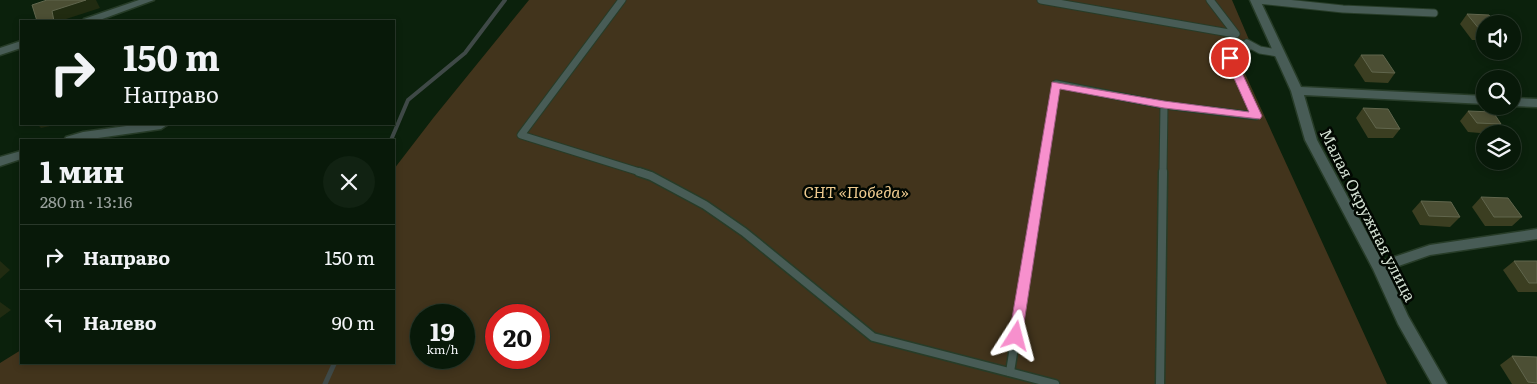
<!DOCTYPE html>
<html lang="ru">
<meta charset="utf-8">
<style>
:root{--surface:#081909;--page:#112212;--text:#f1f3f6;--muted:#98a09c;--line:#29382a}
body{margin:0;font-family:Literata,serif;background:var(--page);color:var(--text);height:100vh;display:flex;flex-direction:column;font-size:19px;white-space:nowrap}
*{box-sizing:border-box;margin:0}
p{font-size:16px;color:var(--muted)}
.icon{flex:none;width:28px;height:28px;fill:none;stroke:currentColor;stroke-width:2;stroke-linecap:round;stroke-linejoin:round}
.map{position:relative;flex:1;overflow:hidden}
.panel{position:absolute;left:20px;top:139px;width:375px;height:225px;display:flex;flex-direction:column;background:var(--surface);border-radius:0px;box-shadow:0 2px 8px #0003,0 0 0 1px var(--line)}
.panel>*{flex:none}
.guide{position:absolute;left:20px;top:20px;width:375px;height:105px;border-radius:0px;box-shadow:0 2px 8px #0003,0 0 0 1px var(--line);background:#081909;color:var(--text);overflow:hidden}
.fabs{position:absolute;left:1476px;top:15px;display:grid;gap:10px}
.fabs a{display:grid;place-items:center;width:45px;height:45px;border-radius:50%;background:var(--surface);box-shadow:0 2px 8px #0003,0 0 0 1px var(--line);font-size:25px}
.speed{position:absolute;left:410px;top:304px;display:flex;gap:10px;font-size:25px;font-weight:700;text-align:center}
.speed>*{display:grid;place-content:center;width:65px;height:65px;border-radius:50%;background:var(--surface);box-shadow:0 2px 8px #0003,0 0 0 1px var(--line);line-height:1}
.speed small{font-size:12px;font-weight:400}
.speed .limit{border:8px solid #d22;background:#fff;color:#111}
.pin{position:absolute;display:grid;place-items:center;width:42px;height:42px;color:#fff;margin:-21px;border:2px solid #fff;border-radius:50%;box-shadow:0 1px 5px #0007}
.me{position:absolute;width:55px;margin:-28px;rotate:9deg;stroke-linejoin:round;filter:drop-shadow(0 0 4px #0008)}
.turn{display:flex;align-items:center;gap:18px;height:105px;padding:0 20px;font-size:22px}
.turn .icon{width:65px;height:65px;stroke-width:2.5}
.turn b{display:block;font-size:35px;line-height:42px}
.round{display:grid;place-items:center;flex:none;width:52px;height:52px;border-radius:26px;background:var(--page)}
.overview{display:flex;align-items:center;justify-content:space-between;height:85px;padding:0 20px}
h1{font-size:30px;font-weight:700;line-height:38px}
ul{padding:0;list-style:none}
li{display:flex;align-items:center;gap:15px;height:65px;padding:0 20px;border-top:1px solid var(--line)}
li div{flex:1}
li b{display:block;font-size:19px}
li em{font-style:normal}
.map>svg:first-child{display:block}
.green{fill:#42341c;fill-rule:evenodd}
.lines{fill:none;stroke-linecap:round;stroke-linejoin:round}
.stream-far1{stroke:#3f4947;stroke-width:4}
.stream{stroke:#3f4947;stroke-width:5}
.service-far1-casing{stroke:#273c28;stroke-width:9}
.service-casing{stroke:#273c28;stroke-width:11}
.minor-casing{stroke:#273c28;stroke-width:3}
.service-far1{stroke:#485c56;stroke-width:7}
.service{stroke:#485c56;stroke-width:8}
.minor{fill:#485c56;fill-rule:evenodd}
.wall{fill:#3b3e21}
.shaded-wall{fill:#212b11}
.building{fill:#4c4f34;stroke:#61664d}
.route{fill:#f790cd;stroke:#a15e85}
.labels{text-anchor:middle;stroke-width:5;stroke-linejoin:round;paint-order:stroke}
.park-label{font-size:16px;font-style:italic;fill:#efcb8f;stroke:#020802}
.street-label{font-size:16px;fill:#d2dfd1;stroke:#020802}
</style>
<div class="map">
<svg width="1537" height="384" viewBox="0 0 1537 384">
<rect width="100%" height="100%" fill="#0b210c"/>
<!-- green -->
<path class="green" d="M529,0H1232L1250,42L1234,40L1237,56L1387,384H0V363L21,350V362H394V169L434,117ZM421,315H464V358H421ZM496,315H539V358H496Z"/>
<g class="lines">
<!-- stream-far1 -->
<polyline class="stream-far1" points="391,140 408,100 465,53 505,0"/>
<!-- stream -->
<polyline class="stream" points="325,384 335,362"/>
<!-- service-far1 casing -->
<g class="service-far1-casing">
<g id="service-far1">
<polyline points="622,0 521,135 643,173"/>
<polyline points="1041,0 1235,34"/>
<polyline points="1210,0 1236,34"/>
<polyline points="1258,0 1343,9 1434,13"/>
<polyline points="1247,43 1260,50 1278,53"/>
<polyline points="1042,173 1056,84 1164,105 1256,116 1230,58 1228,41 1250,46"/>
<polyline points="1163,173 1164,105"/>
</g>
</g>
<!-- service casing -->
<g class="service-casing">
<g id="service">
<polyline points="639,172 651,176 705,205 744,232 873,337 1055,384"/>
<polyline points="1010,372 1042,172"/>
<polyline points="1160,384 1163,172"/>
</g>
</g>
<!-- minor casing -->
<g class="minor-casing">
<g id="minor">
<polygon points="139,0 154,0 97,21 83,21 84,19"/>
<polygon points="1250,0 1260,0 1301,87 1485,96 1485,104 1304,95 1317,140 1382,261 1430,245 1537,229 1537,239 1430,255 1387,270 1408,316 1447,384 1432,384 1398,324 1373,269 1305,140 1291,91"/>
<polygon points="21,41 21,48 0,55 0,48"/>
<polygon points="1512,98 1537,99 1537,107 1512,106"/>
<polygon points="141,124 167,125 161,129 84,140 64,140 66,137 83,132"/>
<polygon points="21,151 21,159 0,166 0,157"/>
</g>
</g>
<!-- service-far1 -->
<use href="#service-far1" class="service-far1"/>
<!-- service -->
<use href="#service" class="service"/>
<!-- minor -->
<use href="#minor" class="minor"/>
</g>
<!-- wall -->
<g class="wall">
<polygon points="1467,14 1485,24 1485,40 1472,40 1460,24"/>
<polygon points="1361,55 1395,73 1388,83 1365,82 1354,65"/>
<polygon points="1363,108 1400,129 1393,138 1368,138 1356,118"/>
<polygon points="1468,111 1501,124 1492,134 1468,132 1460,121"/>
<polygon points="1481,197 1522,217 1512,226 1485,226 1472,207"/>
<polygon points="1421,201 1460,217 1450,227 1420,225 1412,211"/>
<polygon points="1514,261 1537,261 1537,292 1518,292 1503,270"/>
<polygon points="1512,356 1537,357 1537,384 1512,384 1500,365"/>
</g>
<!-- shaded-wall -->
<g class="shaded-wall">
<polygon points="86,0 96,0 100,8 60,21 54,21 52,11"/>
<polygon points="37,124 59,124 41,128"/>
<polygon points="0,261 10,270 0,279"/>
<polygon points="0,302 11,310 0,318"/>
</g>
<!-- building -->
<g class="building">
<polygon points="47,0 86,0 52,11 54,21 37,21 32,5"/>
<polygon points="1467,14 1489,15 1497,24 1485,24 1485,30 1480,30"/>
<polygon points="1361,55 1383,55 1395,73 1372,72"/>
<polygon points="1363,108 1388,109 1400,129 1376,128"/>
<polygon points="1468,111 1493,112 1501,124 1477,123"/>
<polygon points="1481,197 1508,198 1522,217 1494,217"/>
<polygon points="1421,201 1451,202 1460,217 1429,216"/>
<polygon points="1514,261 1537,261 1537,283 1529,283"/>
<polygon points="1512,356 1537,357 1537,383 1528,382"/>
</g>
<!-- route -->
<polygon class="route" points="1230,55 1235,58 1262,116 1260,119 1164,108 1060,89 1022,336 1020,340 1011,340 1009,336 1052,82 1164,101 1249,112 1225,58"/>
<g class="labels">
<!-- park labels -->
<g class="park-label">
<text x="856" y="198">СНТ «Победа»</text>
</g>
<!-- street labels -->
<g class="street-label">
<text transform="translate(1368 215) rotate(63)" y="6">Малая Окружная улица</text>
</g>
</g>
</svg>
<div class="fabs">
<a><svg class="icon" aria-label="sound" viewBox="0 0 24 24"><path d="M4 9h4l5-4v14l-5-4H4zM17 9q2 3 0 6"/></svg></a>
<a><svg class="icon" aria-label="search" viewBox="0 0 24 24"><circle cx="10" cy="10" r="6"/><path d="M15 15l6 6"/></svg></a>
<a><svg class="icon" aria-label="layers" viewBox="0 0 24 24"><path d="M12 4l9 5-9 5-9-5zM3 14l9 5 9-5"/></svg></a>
</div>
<div class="speed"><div>19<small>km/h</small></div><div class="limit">20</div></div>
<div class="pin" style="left:1230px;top:58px;background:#d93025"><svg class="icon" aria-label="arrive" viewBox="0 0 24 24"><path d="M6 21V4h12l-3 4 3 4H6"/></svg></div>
<svg class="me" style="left:1016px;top:336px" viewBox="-20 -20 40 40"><path d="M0-17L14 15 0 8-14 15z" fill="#f790cd" stroke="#fff" stroke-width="4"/></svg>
<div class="guide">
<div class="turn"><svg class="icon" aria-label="right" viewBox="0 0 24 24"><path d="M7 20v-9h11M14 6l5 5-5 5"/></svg><div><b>150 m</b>Направо</div></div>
</div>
<section class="panel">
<div class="overview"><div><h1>1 мин</h1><p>280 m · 13:16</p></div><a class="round"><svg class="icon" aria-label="close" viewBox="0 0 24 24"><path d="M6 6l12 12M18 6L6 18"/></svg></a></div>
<ul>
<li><svg class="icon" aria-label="right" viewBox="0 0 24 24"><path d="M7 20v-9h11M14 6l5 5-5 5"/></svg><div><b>Направо</b></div><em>150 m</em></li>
<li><svg class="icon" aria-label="left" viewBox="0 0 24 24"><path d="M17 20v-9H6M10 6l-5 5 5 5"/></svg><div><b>Налево</b></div><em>90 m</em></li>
</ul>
</section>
</div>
